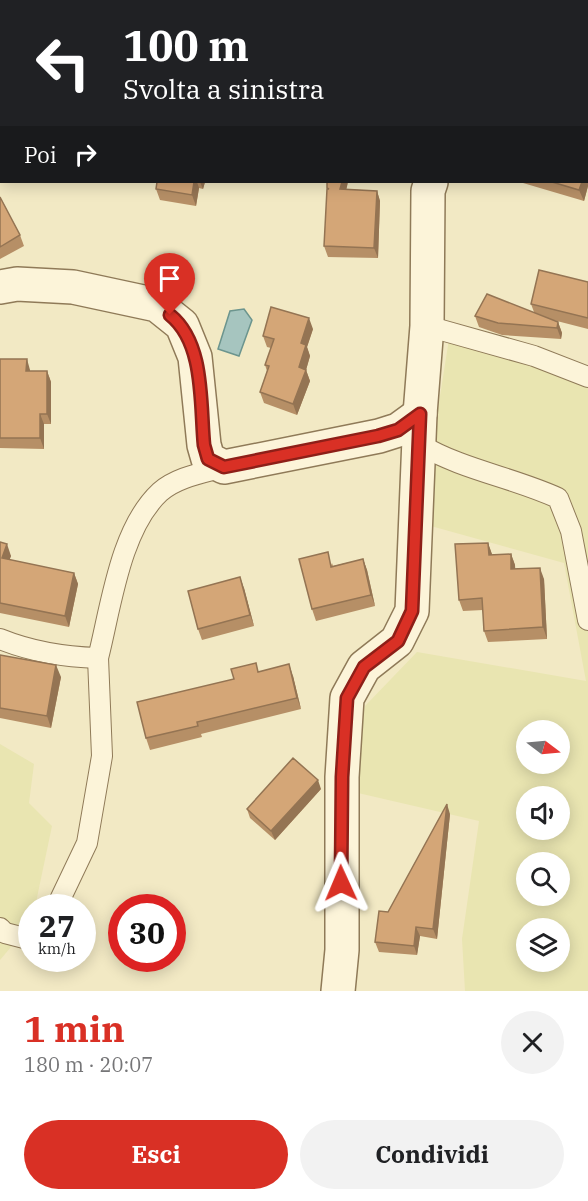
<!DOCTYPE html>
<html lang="it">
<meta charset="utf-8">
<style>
:root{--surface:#fff;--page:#f2f2f2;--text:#202124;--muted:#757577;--accent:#d93025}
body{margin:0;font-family:"IBM Plex Serif",serif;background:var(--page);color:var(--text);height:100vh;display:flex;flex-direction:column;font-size:22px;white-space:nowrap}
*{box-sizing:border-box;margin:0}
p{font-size:20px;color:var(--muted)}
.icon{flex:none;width:33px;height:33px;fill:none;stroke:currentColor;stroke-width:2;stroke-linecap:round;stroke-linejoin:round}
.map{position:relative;height:991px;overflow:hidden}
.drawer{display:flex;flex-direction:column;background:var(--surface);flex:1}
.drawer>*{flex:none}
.banner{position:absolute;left:0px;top:0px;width:588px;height:183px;box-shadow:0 3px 15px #0003;background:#202124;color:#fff;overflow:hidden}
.needle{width:39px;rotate:106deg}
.controls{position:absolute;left:516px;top:720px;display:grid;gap:12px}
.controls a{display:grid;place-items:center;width:54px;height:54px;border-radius:50%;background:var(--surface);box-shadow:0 3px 15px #0003;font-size:30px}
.speed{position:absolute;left:18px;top:894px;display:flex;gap:12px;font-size:30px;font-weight:700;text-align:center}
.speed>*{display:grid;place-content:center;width:78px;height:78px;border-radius:50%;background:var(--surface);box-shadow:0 3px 15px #0003;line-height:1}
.speed small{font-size:15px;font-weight:400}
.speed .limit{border:9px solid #d22;background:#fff;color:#111}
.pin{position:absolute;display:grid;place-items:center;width:51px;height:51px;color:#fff;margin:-62px -26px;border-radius:50% 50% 50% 0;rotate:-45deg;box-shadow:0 0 6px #0007}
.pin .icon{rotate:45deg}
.me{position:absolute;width:66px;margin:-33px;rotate:359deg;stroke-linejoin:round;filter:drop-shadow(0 0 4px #0008)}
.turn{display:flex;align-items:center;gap:21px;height:126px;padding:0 24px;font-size:27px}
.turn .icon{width:78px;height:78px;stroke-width:2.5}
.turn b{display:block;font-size:42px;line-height:51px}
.then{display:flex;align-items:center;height:57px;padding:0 24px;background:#0003;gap:12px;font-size:22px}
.round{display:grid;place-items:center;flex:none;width:63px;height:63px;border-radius:32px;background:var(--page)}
.headline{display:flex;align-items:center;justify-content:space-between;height:102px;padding:0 24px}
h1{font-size:36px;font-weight:800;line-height:45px;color:var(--accent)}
.primary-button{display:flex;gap:12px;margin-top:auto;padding:12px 24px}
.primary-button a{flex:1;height:69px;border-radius:36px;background:var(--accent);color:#fff;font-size:24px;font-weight:800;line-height:69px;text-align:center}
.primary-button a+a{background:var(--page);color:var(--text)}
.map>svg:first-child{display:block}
.farmland{fill:#e9e5b1;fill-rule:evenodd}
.water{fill:#a6c5bf;stroke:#6c958e;stroke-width:1.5}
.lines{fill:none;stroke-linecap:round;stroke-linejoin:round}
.lane-casing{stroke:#8f7a58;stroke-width:22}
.street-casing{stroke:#8f7a58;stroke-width:36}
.lane{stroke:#fcf4d9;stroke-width:20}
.street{stroke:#fcf4d9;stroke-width:33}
.wall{fill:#b68f66}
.shaded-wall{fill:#947453}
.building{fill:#d4a677;stroke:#947453;stroke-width:1.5}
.route-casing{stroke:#8d1f18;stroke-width:15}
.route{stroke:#d93025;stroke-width:10}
</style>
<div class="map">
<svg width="588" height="991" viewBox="0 0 588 991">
<rect width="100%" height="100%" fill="#f2e9c4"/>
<!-- farmland -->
<g class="farmland">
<polygon points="429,0 588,0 588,134 586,2"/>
<path d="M449,339L543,368L588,386V991H465L462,939L479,821L358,793L357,738L365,706L417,652L586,681L564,563L420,523ZM526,730H560V764H526ZM526,796H560V830H526ZM526,862H560V896H526ZM526,928H560V962H526Z"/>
<polygon points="0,744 34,764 29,803 52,826 35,907 32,908 31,923 0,960"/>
</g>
<!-- water -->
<polygon class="water" points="244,309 252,320 239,356 218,349 230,311"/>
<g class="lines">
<!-- lane casing -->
<g class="lane-casing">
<g id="lane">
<polyline points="427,326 534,356 588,377"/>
<path d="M419,444C463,470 512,477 558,498L571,531L588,620"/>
<path d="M0,639C32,652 65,657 98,658C111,607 120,529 160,492C177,477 203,473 224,467"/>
<polyline points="56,908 87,843 102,756 98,658"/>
<polyline points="0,928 5,933 32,940"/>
</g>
</g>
<!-- street casing -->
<g class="street-casing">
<g id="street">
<polyline points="386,0 387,2"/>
<polyline points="551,0 555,2"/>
<polyline points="586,13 588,13"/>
<polyline points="0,287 17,284 73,287 157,305 182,325 195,357 204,445 208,459 224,467 379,436 398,430 420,414"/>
<polyline points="338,991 342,950 342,777 347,698 364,667 397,641 412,611 420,414 427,326 428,191 431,182"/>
</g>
</g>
<!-- lane -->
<use href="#lane" class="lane"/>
<!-- street -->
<use href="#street" class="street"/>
</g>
<!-- wall -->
<g class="wall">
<polygon points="588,149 588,186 584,201 523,183 522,182 586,182"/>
<polygon points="157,182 205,182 203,189 199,188 196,206 160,200 156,189"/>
<polygon points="348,182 346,189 377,191 380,201 378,258 328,257 324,246"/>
<polygon points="0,197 20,235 24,246 0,259"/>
<polygon points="588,282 588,329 553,320 558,322 562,333 561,339 502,335 479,327 475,316 534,312 531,304"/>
<polygon points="313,329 307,347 310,356 306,370 310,381 297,415 264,403 260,392 267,371 265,365 271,348 267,347 263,336"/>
<polygon points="0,359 30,370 30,371 47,371 51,382 51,424 44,424 44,449 0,448"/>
<polygon points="0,542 11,556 9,560 74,573 78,584 69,627 0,613"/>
<polygon points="488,543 492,555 511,554 515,565 515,569 544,579 547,639 488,642 484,631 483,610 463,611 459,600"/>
<polygon points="363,559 367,570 375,606 316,621 312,609 332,563 333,566"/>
<polygon points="244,588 254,626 202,640 198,629"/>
<polygon points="0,655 61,677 51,728 0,718"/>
<polygon points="259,672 293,676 301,709 201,734 202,737 150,750 146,738 234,679"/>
<polygon points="321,789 275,840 250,818 247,809"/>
<polygon points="450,814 437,939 420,936 417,955 379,952 375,942 388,912"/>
</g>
<!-- shaded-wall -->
<g class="shaded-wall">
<polygon points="95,0 113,0 111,2 93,2"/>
<polygon points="588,161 588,186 584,201 579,190 582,182 586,182 586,166"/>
<polygon points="194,182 197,182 199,188 196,206 192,195"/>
<polygon points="200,182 205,182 203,189"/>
<polygon points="342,182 348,182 344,200 340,189"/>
<polygon points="377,191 380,201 378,258 374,248"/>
<polygon points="309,318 313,329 307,347 310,356 306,370 310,381 297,415 293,404 299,367 301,343"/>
<polygon points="558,322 562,333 561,339 557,328"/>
<polygon points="27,359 30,370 30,382 26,371"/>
<polygon points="47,371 51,382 51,424 47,414"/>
<polygon points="40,414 44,424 44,449 40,438"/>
<polygon points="488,543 492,554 493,567 489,555"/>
<polygon points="7,544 11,556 6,569 2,558"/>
<polygon points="511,554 515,565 516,581 511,569"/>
<polygon points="363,559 367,570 375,606 371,595"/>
<polygon points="540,568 544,579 547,639 543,627"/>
<polygon points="74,573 78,584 69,627 65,616"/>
<polygon points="240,577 244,588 254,626 250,615"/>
<polygon points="289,664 293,676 301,709 297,698"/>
<polygon points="56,665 61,677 51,728 47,716"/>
<polygon points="318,780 321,789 275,840 271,831"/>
<polygon points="447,804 450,814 437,939 433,929"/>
<polygon points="416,927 420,936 417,955 414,946"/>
</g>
<!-- building -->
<g class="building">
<polygon points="62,0 95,0 93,2 63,2"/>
<polygon points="586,148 588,149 588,161 586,166"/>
<polygon points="157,182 194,182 192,195 156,189"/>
<polygon points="327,182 342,182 340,189 377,191 374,248 324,246 327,189 329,189 327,188"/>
<polygon points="552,182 582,182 579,190"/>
<polygon points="0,197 20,235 0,247"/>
<polygon points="539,270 588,282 588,318 531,304"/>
<polygon points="487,294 558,322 557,328 498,323 475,316"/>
<polygon points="271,307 309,318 301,343 306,345 299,367 306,370 293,404 260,392 269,366 265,365 274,339 263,336"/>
<polygon points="0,359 27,359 26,371 47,371 47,414 40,414 40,438 0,438"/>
<polygon points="0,542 7,544 2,558 74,573 65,616 0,603"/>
<polygon points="488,543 489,555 511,554 511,569 540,568 543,627 484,631 482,598 459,600 455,544"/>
<polygon points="328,552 331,567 363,559 371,595 312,609 299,559"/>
<polygon points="240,577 250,615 198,629 188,591"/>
<polygon points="0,655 56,665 47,716 0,708"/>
<polygon points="256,663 258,672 289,664 297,698 197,722 198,726 146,738 137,702 234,679 231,669"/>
<polygon points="293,758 318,780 271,831 247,809"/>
<polygon points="447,804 433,929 416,927 414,946 375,942 379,911 388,912"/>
</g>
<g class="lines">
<!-- route casing -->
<g class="route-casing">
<path id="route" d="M170,315C205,343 200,404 204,445L208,459L224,467L378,436L398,430L420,414L412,611L398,641L364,667L347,698L342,777L341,883"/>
</g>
<!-- route -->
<use href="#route" class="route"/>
</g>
</svg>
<div class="controls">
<a><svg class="needle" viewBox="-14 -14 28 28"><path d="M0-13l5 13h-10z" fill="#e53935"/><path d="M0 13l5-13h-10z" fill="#757577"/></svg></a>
<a><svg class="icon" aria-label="sound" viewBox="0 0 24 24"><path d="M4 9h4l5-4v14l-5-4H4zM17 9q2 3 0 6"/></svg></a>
<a><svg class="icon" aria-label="search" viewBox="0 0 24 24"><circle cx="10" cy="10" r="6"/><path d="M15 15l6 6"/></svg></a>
<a><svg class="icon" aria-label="layers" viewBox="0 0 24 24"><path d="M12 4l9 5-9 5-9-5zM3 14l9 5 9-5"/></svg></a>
</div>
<div class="speed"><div>27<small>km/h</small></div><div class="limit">30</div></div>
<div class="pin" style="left:170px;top:315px;background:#d93025"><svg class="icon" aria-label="arrive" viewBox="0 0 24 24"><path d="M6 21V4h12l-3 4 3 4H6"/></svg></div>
<svg class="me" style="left:341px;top:883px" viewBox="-20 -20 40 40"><path d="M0-17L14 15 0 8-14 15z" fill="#d93025" stroke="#fff" stroke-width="4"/></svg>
<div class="banner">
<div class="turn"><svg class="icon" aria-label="left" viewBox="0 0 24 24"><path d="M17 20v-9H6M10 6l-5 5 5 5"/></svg><div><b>100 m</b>Svolta a sinistra</div></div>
<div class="then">Poi<svg class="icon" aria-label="right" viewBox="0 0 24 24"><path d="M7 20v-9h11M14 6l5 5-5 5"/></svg></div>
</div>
</div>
<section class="drawer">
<div class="headline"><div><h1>1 min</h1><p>180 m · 20:07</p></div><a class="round"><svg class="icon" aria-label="close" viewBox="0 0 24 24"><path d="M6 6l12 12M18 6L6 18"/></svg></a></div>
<div class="primary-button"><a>Esci</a><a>Condividi</a></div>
</section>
